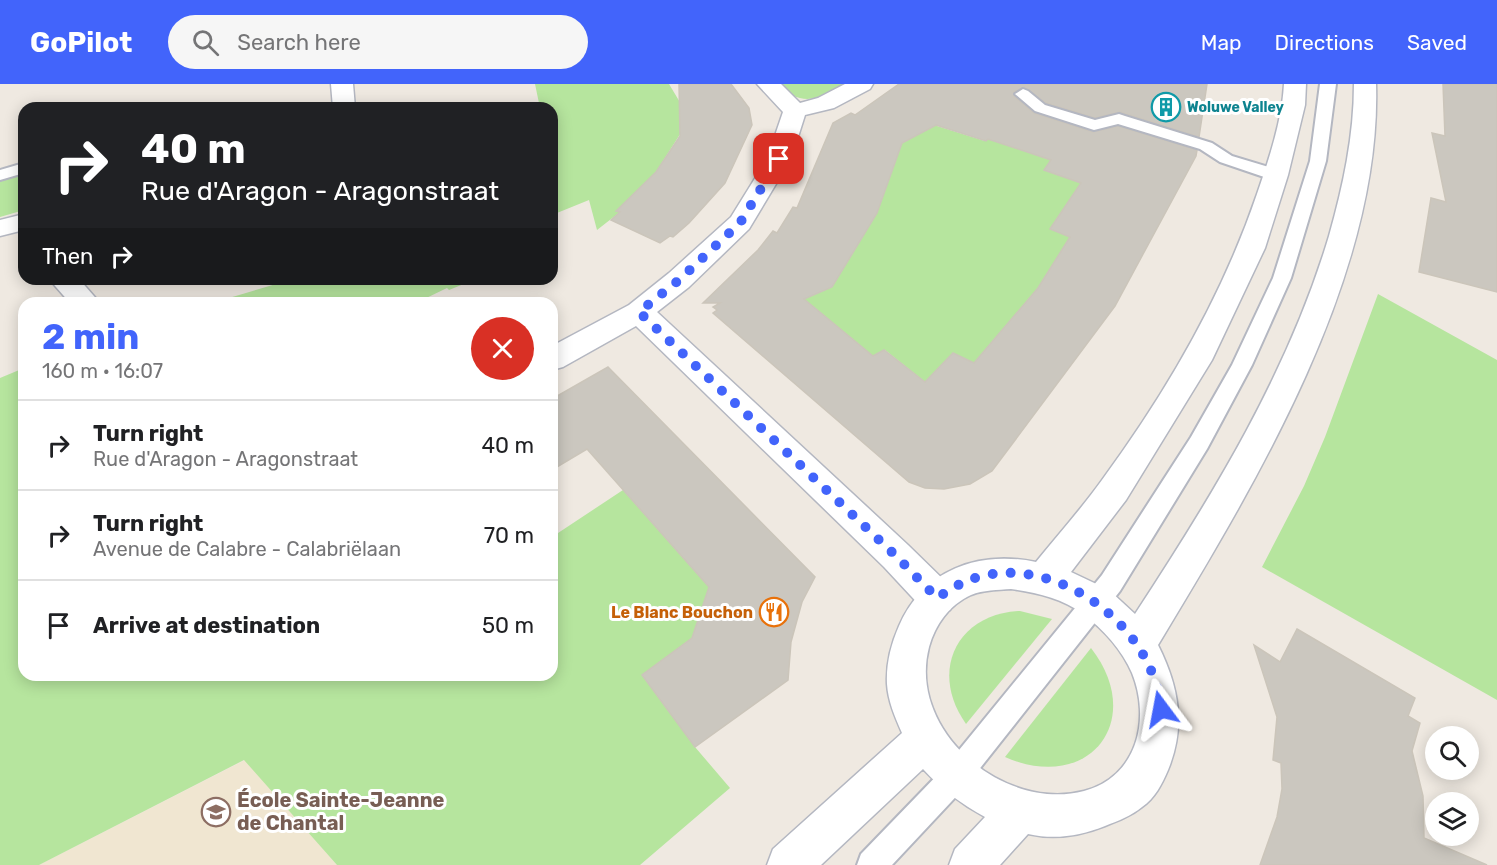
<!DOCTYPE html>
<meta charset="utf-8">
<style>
:root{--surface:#fff;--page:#f6f6f6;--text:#202124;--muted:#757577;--line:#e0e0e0;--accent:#4264fb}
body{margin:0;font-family:Rubik,sans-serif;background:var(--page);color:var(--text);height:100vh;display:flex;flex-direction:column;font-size:22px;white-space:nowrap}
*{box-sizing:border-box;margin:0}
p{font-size:20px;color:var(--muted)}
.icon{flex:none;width:33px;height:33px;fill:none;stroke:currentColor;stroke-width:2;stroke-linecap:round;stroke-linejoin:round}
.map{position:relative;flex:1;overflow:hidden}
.panel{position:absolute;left:18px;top:213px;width:540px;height:384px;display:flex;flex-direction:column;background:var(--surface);border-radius:18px;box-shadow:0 3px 15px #0003}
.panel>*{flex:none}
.banner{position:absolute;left:18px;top:18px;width:540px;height:183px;border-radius:18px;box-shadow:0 3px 15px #0003;background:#202124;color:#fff;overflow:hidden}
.tools{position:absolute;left:1425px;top:642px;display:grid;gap:12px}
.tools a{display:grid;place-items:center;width:54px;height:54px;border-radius:50%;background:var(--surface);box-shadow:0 3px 15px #0003;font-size:30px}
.pin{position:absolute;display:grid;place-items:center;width:51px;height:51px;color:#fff;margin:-26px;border-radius:12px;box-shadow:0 3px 9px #0006}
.me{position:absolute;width:66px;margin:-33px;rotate:347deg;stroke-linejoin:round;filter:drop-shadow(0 0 4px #0008)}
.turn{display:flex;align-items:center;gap:21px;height:126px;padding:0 24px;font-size:27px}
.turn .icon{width:78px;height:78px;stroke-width:2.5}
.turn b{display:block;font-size:42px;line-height:51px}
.then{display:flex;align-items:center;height:57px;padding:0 24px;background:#0003;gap:12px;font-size:22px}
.round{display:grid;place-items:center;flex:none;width:63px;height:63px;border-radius:32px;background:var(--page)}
.summary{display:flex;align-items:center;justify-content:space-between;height:102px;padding:0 24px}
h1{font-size:36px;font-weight:700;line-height:45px;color:var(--accent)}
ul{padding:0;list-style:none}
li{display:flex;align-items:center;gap:18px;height:90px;padding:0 24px;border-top:2px solid var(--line)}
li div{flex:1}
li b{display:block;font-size:22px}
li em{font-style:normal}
header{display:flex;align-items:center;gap:36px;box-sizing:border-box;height:84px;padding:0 30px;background:var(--accent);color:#fff}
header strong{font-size:28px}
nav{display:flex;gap:33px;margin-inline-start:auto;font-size:21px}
.search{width:420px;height:54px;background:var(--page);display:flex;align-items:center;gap:15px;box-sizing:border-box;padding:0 21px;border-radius:33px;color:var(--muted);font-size:22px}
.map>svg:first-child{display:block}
.education{fill:#f0e6d1}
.green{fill:#b6e59e}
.building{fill:#cbc7bf;stroke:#cbc5ba;stroke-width:1.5;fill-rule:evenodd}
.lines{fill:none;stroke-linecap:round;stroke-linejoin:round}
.lane-casing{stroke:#b4b7c1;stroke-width:4}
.street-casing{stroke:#b4b7c1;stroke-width:3}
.secondary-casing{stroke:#b4b7c1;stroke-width:3}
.lane{fill:#fff;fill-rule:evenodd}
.street{fill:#fff;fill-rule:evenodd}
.secondary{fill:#fff;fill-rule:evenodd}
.route{stroke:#4264fb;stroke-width:10;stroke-dasharray:0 18}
.labels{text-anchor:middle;stroke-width:6;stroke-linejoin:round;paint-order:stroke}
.far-culture-label{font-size:14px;font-weight:bold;fill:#0d838f;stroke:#fff;text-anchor:start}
.food-label{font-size:16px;font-weight:bold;fill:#c56008;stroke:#fff;text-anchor:end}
.near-education-label{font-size:20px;font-weight:bold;fill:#785e54;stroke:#fff;text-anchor:start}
</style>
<header>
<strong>GoPilot</strong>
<div class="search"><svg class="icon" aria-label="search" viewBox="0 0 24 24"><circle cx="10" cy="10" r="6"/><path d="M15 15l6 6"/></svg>Search here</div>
<nav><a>Map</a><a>Directions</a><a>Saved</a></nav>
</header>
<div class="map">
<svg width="1497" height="781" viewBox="0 0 1497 781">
<rect width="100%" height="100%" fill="#efe9e1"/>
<!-- education -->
<polygon class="education" points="245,676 337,781 39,781"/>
<!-- green -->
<g class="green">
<polygon points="535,0 669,0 684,25 680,26 680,44 684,44 656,88 617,127 620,128 597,146 589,116 552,131 552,24 540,24"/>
<path d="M777,0H848C821,14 802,25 777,0Z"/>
<polygon points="934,41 985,57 988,55 1051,76 1045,86 1081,99 1050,145 1070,153 1043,196 1047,199 1031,212 974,279 953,269 925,298 885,266 873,272 801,216 893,64"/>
<polygon points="24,88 24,126 0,133 0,95"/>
<polygon points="293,195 476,195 449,206 447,204 416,219 212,219"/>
<polygon points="1378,210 1497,276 1497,616 1262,483 1304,402 1325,353"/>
<polygon points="24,284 24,591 326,593 552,591 552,453 623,406 709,503 692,554 642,591 695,663 730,704 640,781 337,781 244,676 39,781 0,781 0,294"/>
<path d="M1020,527L1052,535L966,640C929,588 956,530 1020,527Z"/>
<path d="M1091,564C1147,636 1089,710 1005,673Z"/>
</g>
<!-- building -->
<g class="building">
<polygon points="679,0 731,0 749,24 752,41 725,99 689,139 673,153 670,152 660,159 611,136 620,128 616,127 656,88 680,52"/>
<path d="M899,0H1207L1199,53L1120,28L1095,34L1046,19L1024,3L1014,8V12L1034,29L1093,48L1118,42L1197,66L1196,72L1115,222L992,387L970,400L944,405L925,404L909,398L713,229L717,226L713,223L720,219H703L758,166L773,147L777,149L793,123L797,124L833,39L851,29L855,31ZM936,41L986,57L988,55L1051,76L1044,86L1081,99L1050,145L1070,153L1038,204L974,279L953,269L925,298L884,266L873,272L804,215L832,203L877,129L902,59Z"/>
<polygon points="1443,0 1497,0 1497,208 1419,188 1431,114 1446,118 1432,49 1445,52"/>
<polygon points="608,283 815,493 802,518 791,558 788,596 695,663 642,591 692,554 709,503 587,365 552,386 552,315"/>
<polygon points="1297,545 1415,614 1408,632 1420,639 1412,667 1423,712 1424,754 1487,781 1260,781 1277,733 1282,705 1281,679 1273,676 1277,633 1254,561 1280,578"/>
</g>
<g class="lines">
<!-- lane casing -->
<g class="lane-casing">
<g id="lane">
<polygon points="1320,0 1336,0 1326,77 1291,194 1252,281 1207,365 1120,507 966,702 892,781 857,781 861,770 946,682 1102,491 1191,353 1232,281 1273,194 1310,77"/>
<polygon points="1023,5 1028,7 1045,21 1095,36 1119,30 1125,32 1212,59 1232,72 1282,87 1284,91 1282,95 1270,95 1220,78 1200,65 1118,40 1094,46 1035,27 1015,10"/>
<polygon points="24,79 24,89 0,96 0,86"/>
</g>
</g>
<!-- street casing -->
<g class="street-casing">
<g id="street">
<polygon points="331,0 353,0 355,24 333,24"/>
<polygon points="757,0 781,0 800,19 818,14 845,0 873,0 870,5 834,24 805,31 791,75 749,145 689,203 657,228 908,461 950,502 955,514 950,526 937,530 924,526 884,483 636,242 563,283 552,286 552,262 629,221 669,189 731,133 767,75 783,28"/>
<polygon points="24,130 24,146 0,152 0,136"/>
<polygon points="49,195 79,195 100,219 70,219"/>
</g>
</g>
<!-- secondary casing -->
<g class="secondary-casing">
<path id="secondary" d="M1284,0H1306L1305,21L1288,91L1265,164L1212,276L1126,416L1071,488L1109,506L1135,530C1213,411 1288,289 1329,152C1343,102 1354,52 1354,0H1376C1382,192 1254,402 1158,561C1179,603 1186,642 1168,686C1162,700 1155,714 1142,723C1131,732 1118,737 1105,742C1080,752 1055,756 1028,750L1000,781H949L955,765L985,733C961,720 941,705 923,685L821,781H767L773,765L902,649C895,633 888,617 887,600C886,580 891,560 899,542C923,486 978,466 1036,478C1058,451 1082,424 1102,396C1166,309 1222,213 1257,110C1269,75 1282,37 1284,0ZM1011,505C1037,509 1062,514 1083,530C1103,545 1122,566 1132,589C1151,636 1137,693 1084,707C1004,728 907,647 929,563C935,541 949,521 971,511C983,506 998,506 1011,505Z"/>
</g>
<!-- lane -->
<use href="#lane" class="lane"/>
<!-- street -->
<use href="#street" class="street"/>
<!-- secondary -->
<use href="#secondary" class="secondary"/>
</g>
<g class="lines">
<!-- route -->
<path class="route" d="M779,75L740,139L679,196L639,228L896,472L937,514C952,504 965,496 982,492C1052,475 1131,529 1154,594C1158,604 1159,615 1161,625"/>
</g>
<!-- icons -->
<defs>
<g id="building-ring" transform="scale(1.5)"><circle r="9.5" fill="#fff" stroke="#0f9aa8" stroke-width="1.5"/><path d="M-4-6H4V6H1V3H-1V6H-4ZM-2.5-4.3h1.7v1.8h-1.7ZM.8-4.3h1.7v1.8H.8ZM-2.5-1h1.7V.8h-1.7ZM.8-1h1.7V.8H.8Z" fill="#0f9aa8"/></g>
<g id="restaurant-ring" transform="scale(1.5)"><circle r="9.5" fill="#fff" stroke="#e8710a" stroke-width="1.5"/><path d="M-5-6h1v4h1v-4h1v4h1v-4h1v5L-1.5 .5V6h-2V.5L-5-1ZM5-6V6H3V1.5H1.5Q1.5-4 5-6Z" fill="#e8710a"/></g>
<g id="school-ring" transform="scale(1.5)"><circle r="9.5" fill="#fff" stroke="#8d6e63" stroke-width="1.5"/><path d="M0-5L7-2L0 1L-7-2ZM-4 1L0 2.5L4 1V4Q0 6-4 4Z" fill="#8d6e63"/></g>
</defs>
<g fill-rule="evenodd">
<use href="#building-ring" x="1166" y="23"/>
<use href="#restaurant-ring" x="774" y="528"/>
<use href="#school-ring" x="216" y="728"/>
</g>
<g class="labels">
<!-- far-culture labels -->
<g class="far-culture-label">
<text x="1187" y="28">Woluwe Valley</text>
</g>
<!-- food labels -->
<g class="food-label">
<text x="753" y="534">Le Blanc Bouchon</text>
</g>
<!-- near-education labels -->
<g class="near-education-label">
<text x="237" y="723">École Sainte-Jeanne<tspan x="237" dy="23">de Chantal</tspan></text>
</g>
</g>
</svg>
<div class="tools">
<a><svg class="icon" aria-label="search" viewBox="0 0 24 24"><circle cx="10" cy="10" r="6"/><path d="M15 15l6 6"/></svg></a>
<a><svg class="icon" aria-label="layers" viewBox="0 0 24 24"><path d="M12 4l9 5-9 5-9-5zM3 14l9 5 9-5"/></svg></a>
</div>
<div class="pin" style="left:779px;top:75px;background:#d93025"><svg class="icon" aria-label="arrive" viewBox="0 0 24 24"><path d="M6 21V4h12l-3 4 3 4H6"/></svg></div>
<svg class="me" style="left:1161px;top:625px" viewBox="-20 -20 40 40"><path d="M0-17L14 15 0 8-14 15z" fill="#4264fb" stroke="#fff" stroke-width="4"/></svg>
<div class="banner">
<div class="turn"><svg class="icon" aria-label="right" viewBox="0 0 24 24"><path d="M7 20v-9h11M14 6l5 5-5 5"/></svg><div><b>40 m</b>Rue d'Aragon - Aragonstraat</div></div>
<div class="then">Then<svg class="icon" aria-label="right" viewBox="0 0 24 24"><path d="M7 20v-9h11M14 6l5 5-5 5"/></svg></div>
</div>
<section class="panel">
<div class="summary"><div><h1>2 min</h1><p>160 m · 16:07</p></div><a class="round" style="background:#d93025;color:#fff"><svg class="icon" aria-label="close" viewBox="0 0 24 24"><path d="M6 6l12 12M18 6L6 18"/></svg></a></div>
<ul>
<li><svg class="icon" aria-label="right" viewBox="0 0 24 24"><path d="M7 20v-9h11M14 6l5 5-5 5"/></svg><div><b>Turn right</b><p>Rue d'Aragon - Aragonstraat</p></div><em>40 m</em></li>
<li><svg class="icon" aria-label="right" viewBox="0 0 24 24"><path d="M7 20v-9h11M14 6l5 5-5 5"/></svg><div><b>Turn right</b><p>Avenue de Calabre - Calabriëlaan</p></div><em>70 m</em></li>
<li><svg class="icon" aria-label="arrive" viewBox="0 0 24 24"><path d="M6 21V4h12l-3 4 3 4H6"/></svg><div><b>Arrive at destination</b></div><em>50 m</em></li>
</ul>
</section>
</div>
